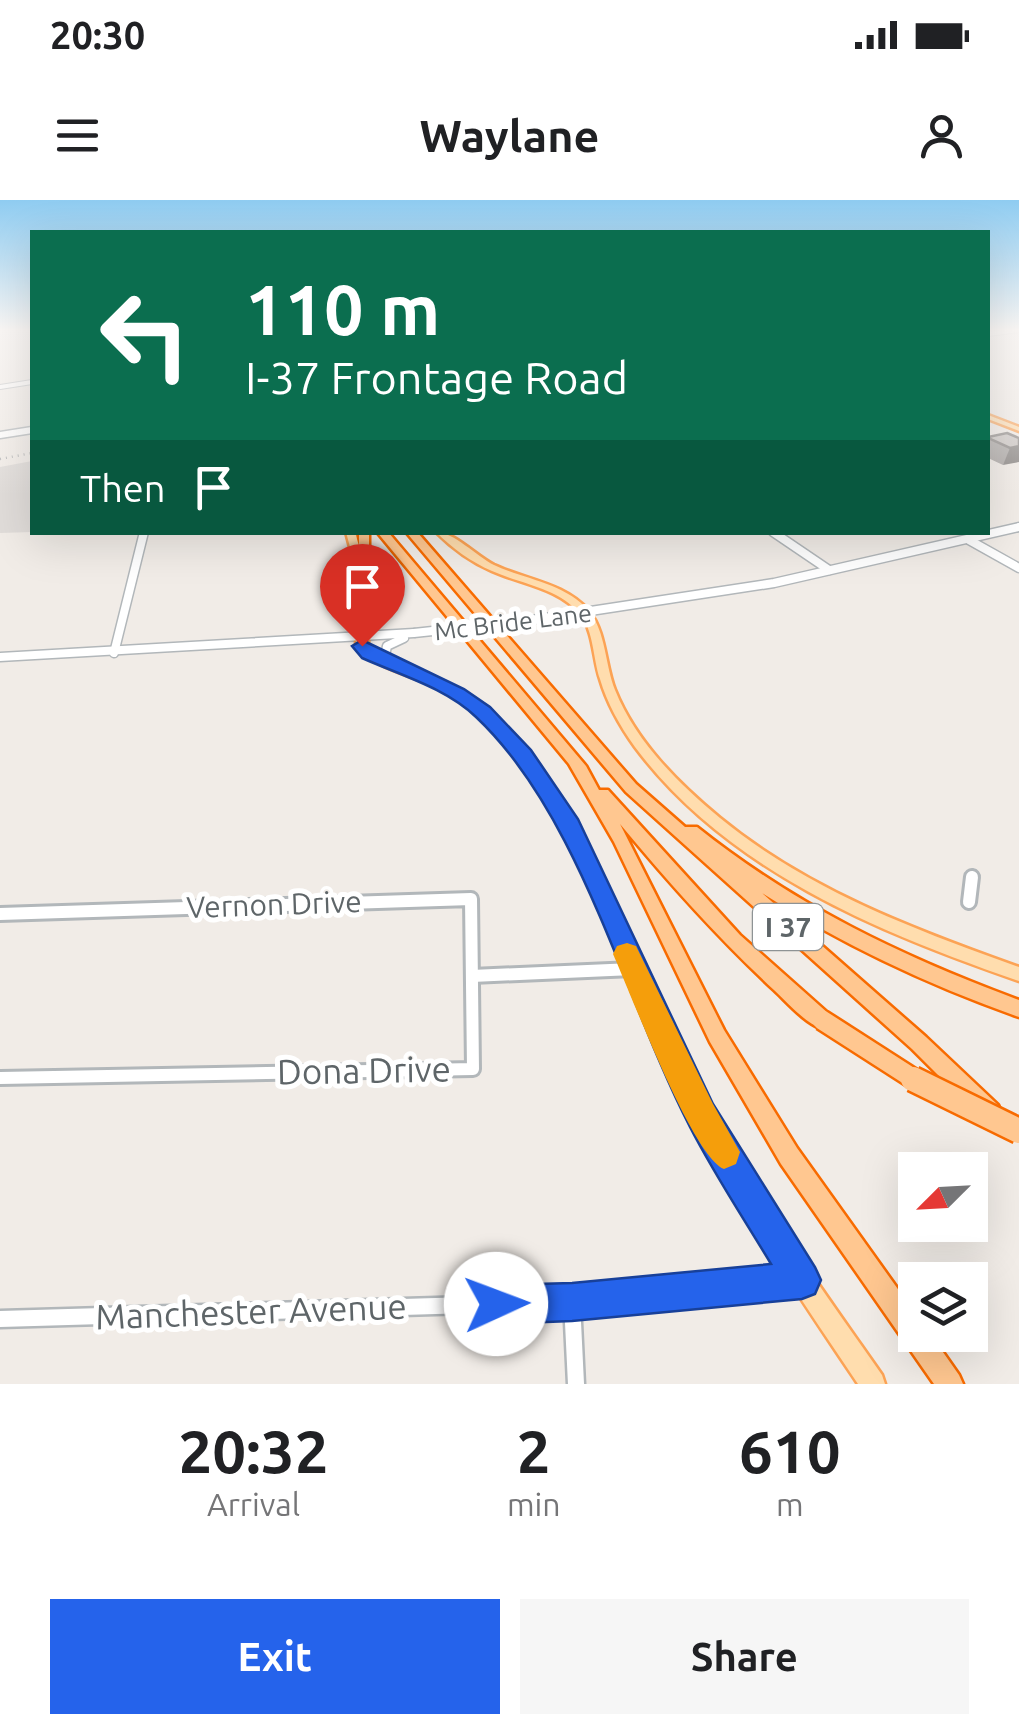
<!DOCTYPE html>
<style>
:root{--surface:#fff;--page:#f6f6f6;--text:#202124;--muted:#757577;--accent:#2563eb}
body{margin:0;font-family:Ubuntu,sans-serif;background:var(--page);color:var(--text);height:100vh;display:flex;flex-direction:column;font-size:38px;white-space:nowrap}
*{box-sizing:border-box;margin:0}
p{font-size:32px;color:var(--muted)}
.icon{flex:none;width:55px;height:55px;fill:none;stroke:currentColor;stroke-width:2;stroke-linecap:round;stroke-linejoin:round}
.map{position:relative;height:1184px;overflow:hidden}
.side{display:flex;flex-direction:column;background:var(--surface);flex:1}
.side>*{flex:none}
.hud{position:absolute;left:30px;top:30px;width:960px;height:305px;border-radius:0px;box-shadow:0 10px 40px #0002;background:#0b6e4f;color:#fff;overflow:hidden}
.needle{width:65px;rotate:246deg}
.buttons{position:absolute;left:898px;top:952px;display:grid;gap:20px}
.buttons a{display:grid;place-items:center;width:90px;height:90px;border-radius:0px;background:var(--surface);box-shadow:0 10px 40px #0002;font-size:50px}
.pin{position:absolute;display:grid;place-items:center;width:85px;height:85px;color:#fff;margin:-102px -42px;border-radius:50% 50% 50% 0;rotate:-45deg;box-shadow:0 0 10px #0007}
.pin .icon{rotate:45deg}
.me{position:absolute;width:110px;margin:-55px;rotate:88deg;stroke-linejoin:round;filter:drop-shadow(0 0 8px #0008)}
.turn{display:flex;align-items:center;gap:35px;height:210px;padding:0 50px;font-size:45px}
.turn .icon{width:130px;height:130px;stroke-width:2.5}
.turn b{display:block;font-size:70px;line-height:85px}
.then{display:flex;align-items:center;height:95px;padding:0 50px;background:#0003;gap:20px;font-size:38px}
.eta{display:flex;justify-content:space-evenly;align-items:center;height:170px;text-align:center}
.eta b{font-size:60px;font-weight:700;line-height:70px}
.primary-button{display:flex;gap:20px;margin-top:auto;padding:20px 50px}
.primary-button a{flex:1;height:115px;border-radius:0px;background:var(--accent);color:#fff;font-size:40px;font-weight:700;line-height:115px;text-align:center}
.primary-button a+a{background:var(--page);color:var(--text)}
.status{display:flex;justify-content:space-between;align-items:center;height:70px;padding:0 50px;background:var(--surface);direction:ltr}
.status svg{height:28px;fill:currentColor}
header{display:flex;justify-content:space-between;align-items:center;height:130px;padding:0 50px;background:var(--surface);font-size:45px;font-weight:700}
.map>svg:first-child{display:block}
.industrial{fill:#e0dcd9}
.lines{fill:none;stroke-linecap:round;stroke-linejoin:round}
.minor-far4-casing{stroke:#b2b7ba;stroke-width:6}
.minor-far3-casing{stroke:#b2b7ba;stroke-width:9}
.minor-far2-casing{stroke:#b2b7ba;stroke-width:11}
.minor-far1-casing{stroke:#b2b7ba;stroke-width:18}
.minor-casing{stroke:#b2b7ba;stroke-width:21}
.major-casing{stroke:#fca355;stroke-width:5}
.highway-casing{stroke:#f86b00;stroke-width:5}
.minor-far4{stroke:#fff;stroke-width:4}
.minor-far3{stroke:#fff;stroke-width:6}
.minor-far2{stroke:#fff;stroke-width:8}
.minor-far1{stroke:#fff;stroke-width:12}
.minor{stroke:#fff;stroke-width:16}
.major{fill:#ffddae;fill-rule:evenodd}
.highway{fill:#ffc790;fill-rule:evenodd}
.rail{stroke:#b4b5b6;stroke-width:2.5;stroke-dasharray:1 5;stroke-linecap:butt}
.minor-bridge-casing{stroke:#b2b7ba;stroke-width:11;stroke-linecap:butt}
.highway-bridge-far1-casing{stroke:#f86b00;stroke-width:24;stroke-linecap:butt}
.highway-bridge-casing{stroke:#f86b00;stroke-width:29;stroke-linecap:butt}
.minor-bridge{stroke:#fff;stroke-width:8}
.highway-bridge-far1{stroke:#ffc790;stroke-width:19}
.highway-bridge{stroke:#ffc790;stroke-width:24}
.wall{fill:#afaba9}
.shaded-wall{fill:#8f8b89}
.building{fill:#ccc7c4;stroke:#8f8b89;stroke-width:2.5}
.route{fill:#2563eb;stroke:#184099;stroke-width:2.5}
.slow{fill:#f59e0b}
.labels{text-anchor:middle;stroke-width:10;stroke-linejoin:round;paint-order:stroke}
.far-street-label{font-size:25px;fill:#5e6568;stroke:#fff}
.shield{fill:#fff;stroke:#8e9395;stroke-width:2.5}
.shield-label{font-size:28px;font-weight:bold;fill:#5e6568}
.street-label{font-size:30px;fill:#5e6568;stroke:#fff}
.near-street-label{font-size:35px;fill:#5e6568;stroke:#fff}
</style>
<div class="status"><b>20:30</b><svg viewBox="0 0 49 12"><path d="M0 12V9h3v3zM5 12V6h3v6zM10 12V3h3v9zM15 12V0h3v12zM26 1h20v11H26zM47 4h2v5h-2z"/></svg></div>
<header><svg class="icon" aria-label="menu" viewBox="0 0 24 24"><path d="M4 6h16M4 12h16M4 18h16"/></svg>Waylane<svg class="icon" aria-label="person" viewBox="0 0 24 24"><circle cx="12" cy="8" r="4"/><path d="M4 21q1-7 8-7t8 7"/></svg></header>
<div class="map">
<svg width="1019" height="1184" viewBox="0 0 1019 1184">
<rect width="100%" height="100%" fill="#f1ece7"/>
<!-- industrial -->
<polygon class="industrial" points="32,261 32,332 0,333 0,267"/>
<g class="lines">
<!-- minor-far4 casing -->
<g class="minor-far4-casing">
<g id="minor-far4">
<polyline points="988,134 1019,130"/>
<polyline points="0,187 32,182"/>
</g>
</g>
<!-- minor-far3 casing -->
<g class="minor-far3-casing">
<polyline id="minor-far3" points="0,235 32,230"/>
</g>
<!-- minor-far2 casing -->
<g class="minor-far2-casing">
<g id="minor-far2">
<polyline points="773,332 829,370"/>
<polyline points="969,340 1019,368"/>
<polyline points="525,421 774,383 1019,327"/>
<polyline points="114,453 144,332"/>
<polyline points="0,457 414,433"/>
<polyline points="384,461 387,446 404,438"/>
</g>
</g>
<!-- minor-far1 casing -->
<g class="minor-far1-casing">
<g id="minor-far1">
<polyline points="969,702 972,677"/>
<polyline points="0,714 471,699 473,869 0,878"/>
<polyline points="472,776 633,769"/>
</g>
</g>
<!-- minor casing -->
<g class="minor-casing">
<g id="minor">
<polyline points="572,1102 576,1184"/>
<polyline points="0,1119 572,1102 801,1080"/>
</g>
</g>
<!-- major casing -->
<g class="major-casing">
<g id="major">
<polygon points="988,215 1019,227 1019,231 988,219"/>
<path d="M346,332H355L369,381L368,445L373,452C408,467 445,478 476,500C502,519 524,547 542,573C615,675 650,798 708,907C758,1001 821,1088 882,1175L885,1184H858C790,1083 721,982 670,871C622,765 588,650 517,556C495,528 469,503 437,487C411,475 374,468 356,446L359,381Z"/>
<path d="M436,332C454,332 476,356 494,365C526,380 565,383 589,411C606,432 605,465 615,490C636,542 678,583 720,618C806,689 915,730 1019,767V781C878,732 727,670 635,547C620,526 607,503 600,479C593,459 594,431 580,414C559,388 521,384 492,371C471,362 452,348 436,332Z"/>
</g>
</g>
<!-- highway casing -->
<g class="highway-casing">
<g id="highway">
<polygon points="359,332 369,332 369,381 364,384 359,381"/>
<path d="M377,332H388L586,566L599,590H608L740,735L829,814L832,820L829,826L822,829C804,822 788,803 774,790C718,738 668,682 620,624L724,830L797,948L915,1113V1135H931L959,1175L963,1184H934L781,964L710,842L614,642L569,564Z"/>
<path d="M406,332H417L636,584L685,627H697C796,706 901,756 1019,800V817C929,785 843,745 762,693L926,837L998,905L1001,912L998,919L990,922L982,919L912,849L626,592Z"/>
</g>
</g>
<!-- minor-far4 -->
<use href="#minor-far4" class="minor-far4"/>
<!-- minor-far3 -->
<use href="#minor-far3" class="minor-far3"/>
<!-- minor-far2 -->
<use href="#minor-far2" class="minor-far2"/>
<!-- minor-far1 -->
<use href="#minor-far1" class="minor-far1"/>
<!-- minor -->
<use href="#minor" class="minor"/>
<!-- major -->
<use href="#major" class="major"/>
<!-- highway -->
<use href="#highway" class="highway"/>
<!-- rail -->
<polyline class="rail" points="0,259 32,253"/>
<!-- minor-bridge casing -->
<g class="minor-bridge-casing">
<polyline id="minor-bridge" points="414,433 525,421"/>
</g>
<!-- highway-bridge-far1 casing -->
<g class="highway-bridge-far1-casing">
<polyline id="highway-bridge-far1" points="822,820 917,881"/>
</g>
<!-- highway-bridge casing -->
<g class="highway-bridge-casing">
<polyline id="highway-bridge" points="913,879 1019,931"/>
</g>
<!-- minor-bridge -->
<use href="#minor-bridge" class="minor-bridge"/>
<!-- highway-bridge-far1 -->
<use href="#highway-bridge-far1" class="highway-bridge-far1"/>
<!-- highway-bridge -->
<use href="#highway-bridge" class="highway-bridge"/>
</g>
<!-- wall -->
<polygon class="wall" points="988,237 1019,238 1003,265 988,258"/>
<!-- shaded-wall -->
<polygon class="shaded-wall" points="1019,246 1019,262 1003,265 1010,248"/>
<!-- building -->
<polygon class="building" points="1007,233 1019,238 1019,246 1010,248 988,238 988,237"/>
<!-- sky -->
<linearGradient id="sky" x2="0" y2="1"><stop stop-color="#8fccf1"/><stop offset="0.44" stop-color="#f9f6f4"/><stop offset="1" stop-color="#f9f6f4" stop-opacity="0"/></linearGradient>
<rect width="1019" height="295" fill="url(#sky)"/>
<!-- route -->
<path class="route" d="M362,440L464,489L490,507L531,550L578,619L713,904L815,1067L821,1080L815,1094L802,1099L572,1121L496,1124L482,1118L476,1104L482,1091L496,1085L572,1083L771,1064C744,1019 714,974 690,927C624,799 581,616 476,517C446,488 400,475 362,458L352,446Z"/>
<!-- slow -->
<path class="slow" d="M627,743L636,746L713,904L740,952L736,964L724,969C692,956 631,794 613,754L617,746Z"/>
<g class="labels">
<!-- far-street labels -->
<g class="far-street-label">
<text transform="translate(513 422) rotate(-7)" y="9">Mc Bride Lane</text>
</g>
<!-- shield labels -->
<rect class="shield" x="753" y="704" width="70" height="46" rx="8"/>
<g class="shield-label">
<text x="788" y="737">I 37</text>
</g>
<!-- street labels -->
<g class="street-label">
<text transform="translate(274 705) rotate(-2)" y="10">Vernon Drive</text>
</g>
<!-- near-street labels -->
<g class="near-street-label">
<text transform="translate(364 871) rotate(-1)" y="12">Dona Drive</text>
<text transform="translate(251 1112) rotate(-2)" y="12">Manchester Avenue</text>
</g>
</g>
</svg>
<div class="buttons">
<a><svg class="needle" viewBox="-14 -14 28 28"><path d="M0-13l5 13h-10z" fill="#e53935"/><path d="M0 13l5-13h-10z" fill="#757577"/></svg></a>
<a><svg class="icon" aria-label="layers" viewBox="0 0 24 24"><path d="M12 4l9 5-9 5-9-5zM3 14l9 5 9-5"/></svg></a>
</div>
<div class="pin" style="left:362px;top:446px;background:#d93025"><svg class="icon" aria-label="arrive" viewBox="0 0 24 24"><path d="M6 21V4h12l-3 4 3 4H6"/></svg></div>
<svg class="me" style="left:496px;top:1104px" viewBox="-20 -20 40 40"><circle r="19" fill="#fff"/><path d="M0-13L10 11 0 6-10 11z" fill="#2563eb"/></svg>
<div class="hud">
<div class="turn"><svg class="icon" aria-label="left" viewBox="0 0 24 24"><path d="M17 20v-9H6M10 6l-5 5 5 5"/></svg><div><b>110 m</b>I-37 Frontage Road</div></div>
<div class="then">Then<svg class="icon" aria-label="arrive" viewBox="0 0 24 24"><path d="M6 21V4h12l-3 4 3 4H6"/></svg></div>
</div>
</div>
<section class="side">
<div class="eta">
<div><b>20:32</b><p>Arrival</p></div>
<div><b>2</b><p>min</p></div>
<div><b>610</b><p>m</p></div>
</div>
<div class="primary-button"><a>Exit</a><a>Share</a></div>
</section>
